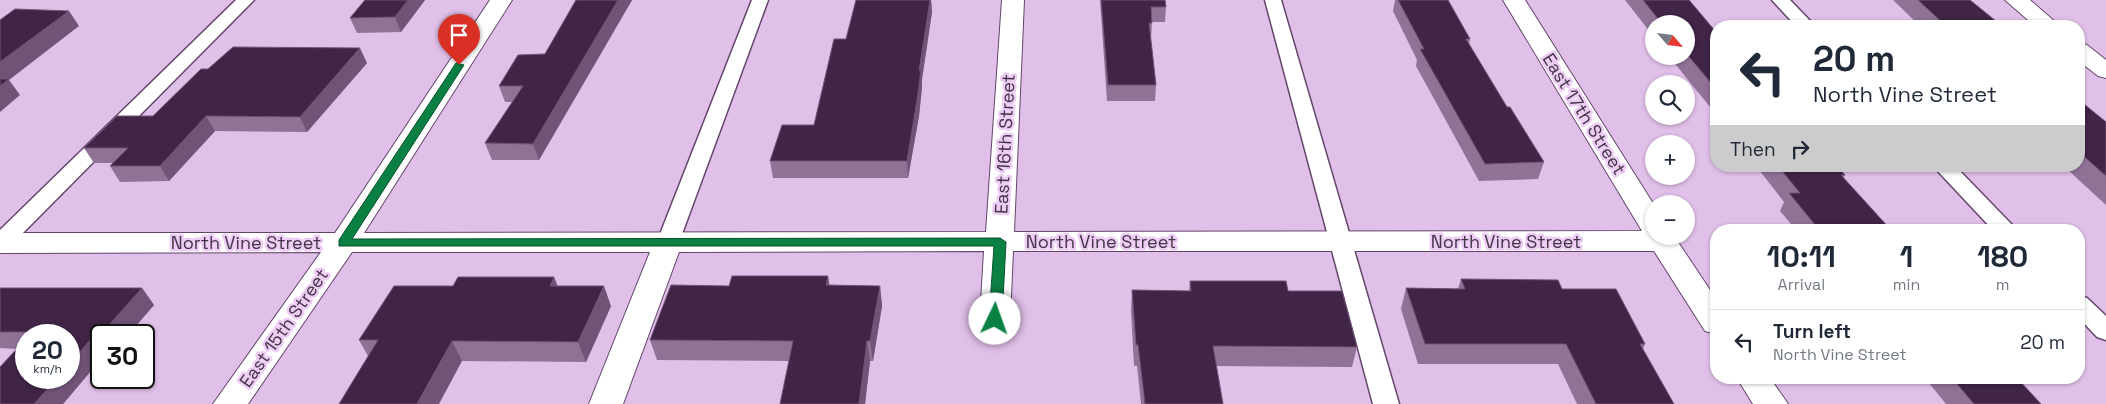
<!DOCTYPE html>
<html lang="en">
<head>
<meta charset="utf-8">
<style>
  :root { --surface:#fff; --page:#f2f2f3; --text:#1f2937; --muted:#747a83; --line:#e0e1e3 }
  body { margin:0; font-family:"Space Grotesk",sans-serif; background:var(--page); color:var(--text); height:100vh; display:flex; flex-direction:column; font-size:19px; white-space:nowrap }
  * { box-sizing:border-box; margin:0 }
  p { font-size:16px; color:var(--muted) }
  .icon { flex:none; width:28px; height:28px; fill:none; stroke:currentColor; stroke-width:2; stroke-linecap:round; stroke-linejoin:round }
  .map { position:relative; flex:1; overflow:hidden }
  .drawer { position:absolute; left:1710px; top:224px; width:375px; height:160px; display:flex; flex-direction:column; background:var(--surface); border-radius:20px; box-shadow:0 1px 4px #0004 }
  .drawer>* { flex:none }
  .banner { position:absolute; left:1710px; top:20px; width:375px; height:152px; border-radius:20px; box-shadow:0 1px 4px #0004; background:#fff; color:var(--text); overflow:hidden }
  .needle { width:32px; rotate:118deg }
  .controls { position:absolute; left:1645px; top:15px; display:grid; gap:10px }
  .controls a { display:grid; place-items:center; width:50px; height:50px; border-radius:50%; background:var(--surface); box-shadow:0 1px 4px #0004; font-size:25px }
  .speed { position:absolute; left:15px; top:324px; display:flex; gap:10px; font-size:25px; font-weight:700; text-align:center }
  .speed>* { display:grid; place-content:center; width:65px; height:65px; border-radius:50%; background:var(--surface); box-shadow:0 1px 4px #0004; line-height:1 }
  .speed small { font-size:12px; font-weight:400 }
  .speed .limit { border:2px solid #111; border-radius:8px; background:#fff; color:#111 }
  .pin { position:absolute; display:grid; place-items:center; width:42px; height:42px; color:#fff; margin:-51px -21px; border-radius:50% 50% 50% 0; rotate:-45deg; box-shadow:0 0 5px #0007 }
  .pin .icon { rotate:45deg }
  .me { position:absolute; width:55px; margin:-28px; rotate:3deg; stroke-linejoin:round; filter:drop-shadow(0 0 4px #0008) }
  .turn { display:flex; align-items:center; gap:18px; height:105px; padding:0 20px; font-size:22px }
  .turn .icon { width:65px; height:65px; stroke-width:2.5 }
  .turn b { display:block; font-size:35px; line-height:42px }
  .then { display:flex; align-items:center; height:48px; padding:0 20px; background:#0003; gap:10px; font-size:19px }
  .eta { display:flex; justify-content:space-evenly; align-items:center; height:85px; text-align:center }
  .eta b { font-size:30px; font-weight:600; line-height:35px }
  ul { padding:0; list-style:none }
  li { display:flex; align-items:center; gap:15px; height:65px; padding:0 20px; border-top:1px solid var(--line) }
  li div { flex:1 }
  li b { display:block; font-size:19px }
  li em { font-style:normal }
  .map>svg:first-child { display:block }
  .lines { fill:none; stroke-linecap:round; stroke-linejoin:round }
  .service-casing { stroke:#63466a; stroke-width:3 }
  .minor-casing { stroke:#63466a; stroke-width:2 }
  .service { fill:#fff; fill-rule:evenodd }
  .minor { fill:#fff; fill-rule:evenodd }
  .wall { fill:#907297; fill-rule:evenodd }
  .shaded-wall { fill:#705377 }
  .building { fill:#402546; stroke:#705377 }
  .route { fill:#0b8043; stroke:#07532c }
  .labels { text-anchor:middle; stroke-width:5; stroke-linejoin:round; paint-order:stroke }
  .street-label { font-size:18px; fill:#423545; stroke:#edccf5 }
</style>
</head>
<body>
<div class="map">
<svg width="2106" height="404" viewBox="0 0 2106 404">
  <rect width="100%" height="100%" fill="#e0bfe8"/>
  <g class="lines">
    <defs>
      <g id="service">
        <path d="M236,0h18l-246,248 -8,2v-20z"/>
        <path d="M752,0h16l-89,242 -3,5 -8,2 -8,-2 -3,-5z"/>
        <path d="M1265,0h16l118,404h-26z"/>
        <path d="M1772,0h18l25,26h-19z"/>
        <path d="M1933,166h22l62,64h-24z"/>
        <path d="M2079,296l8,2 19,18v24l-9,-3 -18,-19z"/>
      </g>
      <g id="minor">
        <path d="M490,0h22l-148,233 622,-1 16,-232h22l-10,232 628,-1 -139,-231h22l129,205v31h20l42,63v35l-11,-3 -51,-80h-641l-3,68 -4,8 -11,3 -11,-3 -4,-8 4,-68 -305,1 -56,152h-34l61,-152h-298l-104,152h-35l108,-152 -321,1v-20h335z"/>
        <path d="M2005,0h25l30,26h-25z"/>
        <path d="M2079,43l8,2 19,15v18l-8,-2 -19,-15z"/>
        <path d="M1737,378h33l18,26h-35z"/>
      </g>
    </defs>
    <use href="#service" class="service-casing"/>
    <use href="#minor" class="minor-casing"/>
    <use href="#service" class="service"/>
    <use href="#minor" class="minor"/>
  </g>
  <g class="wall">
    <path d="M365,0h60l-24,32 -44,1 -7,-15z"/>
    <path d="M576,0h56l-93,160h-47l-7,-17 27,-41h-7l-6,-16 46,-32z"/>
    <path d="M856,0h75l1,12 -10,67v8l-3,29 -11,62h-135l-3,-17 44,-36 32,-86z"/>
    <path d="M1100,0h65l1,7 -1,15h-13l-1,17 5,46 -1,16h-48z"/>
    <path d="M1395,0h53l22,39 -1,5 38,63 37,55 -6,17 -59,2 -63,-115 1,-6 -24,-49z"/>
    <path d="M1625,0h64l27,32v82l-24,-29 -23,-29h17v-32h-32v13z"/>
    <path d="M1893,0h77l32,26h-82z"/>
    <path d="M367,63l-60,69 -92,-1 -46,50 -49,1 -10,-16 3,-3h-19l-10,-15 69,-32z"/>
    <path d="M2079,100l27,22v83l-38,-35 -11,1 -5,-5h27z"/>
    <path d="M1756,166h81l8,9 -2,3 48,52h-95l-16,-19 4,-9z"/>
    <path d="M828,276l1,9 51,1 2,20 -9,55h-3l-5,43h-85l9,-43 -132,-1 -7,-20 79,-54z"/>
    <path d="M554,277l3,9 54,20 -25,56 -124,-1 -94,-5 -9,-16 94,-54z"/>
    <path d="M1461,279l101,10 83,55 -2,5 31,55h-97l-19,-40h-140l-17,-55 5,-21 52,1z"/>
    <path d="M1190,281l98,10 69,56 -5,20 -136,-1 7,38h-82l-4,-38h-3l-3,-55 1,-21 57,1z"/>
    <path d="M0,288h142l12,17 -26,30h-27v24l-38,45h-63v-37l17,-18 -17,-1zM26,335h43v43h-43z"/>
    <path d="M1925,378h92l24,26h-95z"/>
  </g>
  <g class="shaded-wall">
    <path d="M408,0h17l-24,32 -6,-15z"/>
    <path d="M618,0h14l-93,160 -6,-16z"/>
    <path d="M930,0h1l1,12 -10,67v8l-3,29 -11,62 -1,-17 12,-90z"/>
    <path d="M69,11l10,15 -70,54 11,15 -20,17v-50z"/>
    <path d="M360,48l7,15 -60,69 -7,-15z"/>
    <path d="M206,116l9,15 -46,50 -9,-15z"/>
    <path d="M828,276l3,20 -5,-11z"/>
    <path d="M554,277l8,20 -12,-11z"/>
    <path d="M604,286l7,20 -25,56 -8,-20z"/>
    <path d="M880,286l2,20 -9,55 -3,-20z"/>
    <path d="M142,288l12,17 -26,30h-25l-1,-2z"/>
    <path d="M96,333l5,7v19l-38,45h-29l23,-26h12v-13z"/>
    <path d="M452,341l10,20 -23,43h-22z"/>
    <path d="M867,341l3,20 -5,43h-6z"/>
  </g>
  <g class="building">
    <path d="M365,0h43l-13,17 -45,1z"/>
    <path d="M576,0h42l-85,144 -48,-1 38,-57h-24l19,-31 27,-1z"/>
    <path d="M856,0h74l-11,71 2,-1 -4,30 -10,61h-137l12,-36h32l20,-86h12z"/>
    <path d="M1101,0h64l1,7h-15l1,16h-3l7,62h-48z"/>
    <path d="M1398,0h50l22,39h-4l41,68h3l34,55 -59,2 -65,-115h4z"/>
    <path d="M1643,0h46l27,32v57l-30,-36v-29h-24z"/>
    <path d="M1918,0h52l32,26h-56z"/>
    <path d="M15,9l54,2 -69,51v-42z"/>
    <path d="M233,47l127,1 -60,69 -94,-1 -46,50h-50l18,-18h-44l33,-32h36l48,-47h7z"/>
    <path d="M0,79h9l-9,7z"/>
    <path d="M2079,100l27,22v54l-26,-23 -1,1z"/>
    <path d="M1778,166h59l8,9h-4l50,55h-66l-4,-4h-5l-27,-33h11z"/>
    <path d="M732,276h96l-2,9 54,1 -10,55h-3l-8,63h-79l13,-63 -143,-1 21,-55 58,1z"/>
    <path d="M458,277h96l-4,9h54l-26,56 -126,-1 -35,63h-78l39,-64h-19l35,-54h59z"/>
    <path d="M1461,279l97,1 4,9h54l29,55h-5l34,60h-78l-30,-60h-141l-19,-56 59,1z"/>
    <path d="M1190,281h96l2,10h54l15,56 -144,-1 10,58h-78l-7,-59h-2l-4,-55 59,1z"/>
    <path d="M0,288h142l-40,45h-6l-27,32v-30h-39l2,-3h-32z"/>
    <path d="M26,339v39h31l-23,26h-34v-37z"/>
    <path d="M1952,378h65l24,26h-67z"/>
  </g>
  <path class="route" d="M456,63l8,2 -112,174 648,-1 6,4 -4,77 -7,4 -6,-4 5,-73h-655v-6z"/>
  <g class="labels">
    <g class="street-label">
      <text transform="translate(1584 114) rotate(58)" y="6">East 17th Street</text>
      <text transform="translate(1005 144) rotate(-87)" y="6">East 16th Street</text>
      <text x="1101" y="248">North Vine Street</text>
      <text x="1506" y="248">North Vine Street</text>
      <text x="246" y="249">North Vine Street</text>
      <text transform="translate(284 328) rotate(-55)" y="6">East 15th Street</text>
    </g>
  </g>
</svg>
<div class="controls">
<a><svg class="needle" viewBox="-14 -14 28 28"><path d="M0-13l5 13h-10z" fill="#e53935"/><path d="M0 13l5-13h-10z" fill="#747a83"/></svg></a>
<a><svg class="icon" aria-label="search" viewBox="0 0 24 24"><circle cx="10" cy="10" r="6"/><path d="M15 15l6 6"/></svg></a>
<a>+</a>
<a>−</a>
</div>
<div class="speed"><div>20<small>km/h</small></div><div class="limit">30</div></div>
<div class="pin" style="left:459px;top:65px;background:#d93025"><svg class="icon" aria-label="arrive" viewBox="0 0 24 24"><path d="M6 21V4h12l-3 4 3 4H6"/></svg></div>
<svg class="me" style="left:995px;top:319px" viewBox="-20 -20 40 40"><circle r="19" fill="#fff"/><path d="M0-13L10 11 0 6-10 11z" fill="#0b8043"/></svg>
<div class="banner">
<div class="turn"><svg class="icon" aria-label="left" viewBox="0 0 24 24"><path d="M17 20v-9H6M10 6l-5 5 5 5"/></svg><div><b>20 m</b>North Vine Street</div></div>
<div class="then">Then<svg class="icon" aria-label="right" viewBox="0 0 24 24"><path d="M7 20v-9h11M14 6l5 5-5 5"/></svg></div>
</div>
<section class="drawer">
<div class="eta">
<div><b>10:11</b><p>Arrival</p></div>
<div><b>1</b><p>min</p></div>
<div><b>180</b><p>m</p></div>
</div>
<ul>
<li><svg class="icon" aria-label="left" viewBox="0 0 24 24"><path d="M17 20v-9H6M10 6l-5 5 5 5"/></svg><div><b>Turn left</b><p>North Vine Street</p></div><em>20 m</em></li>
</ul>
</section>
</div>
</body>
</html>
